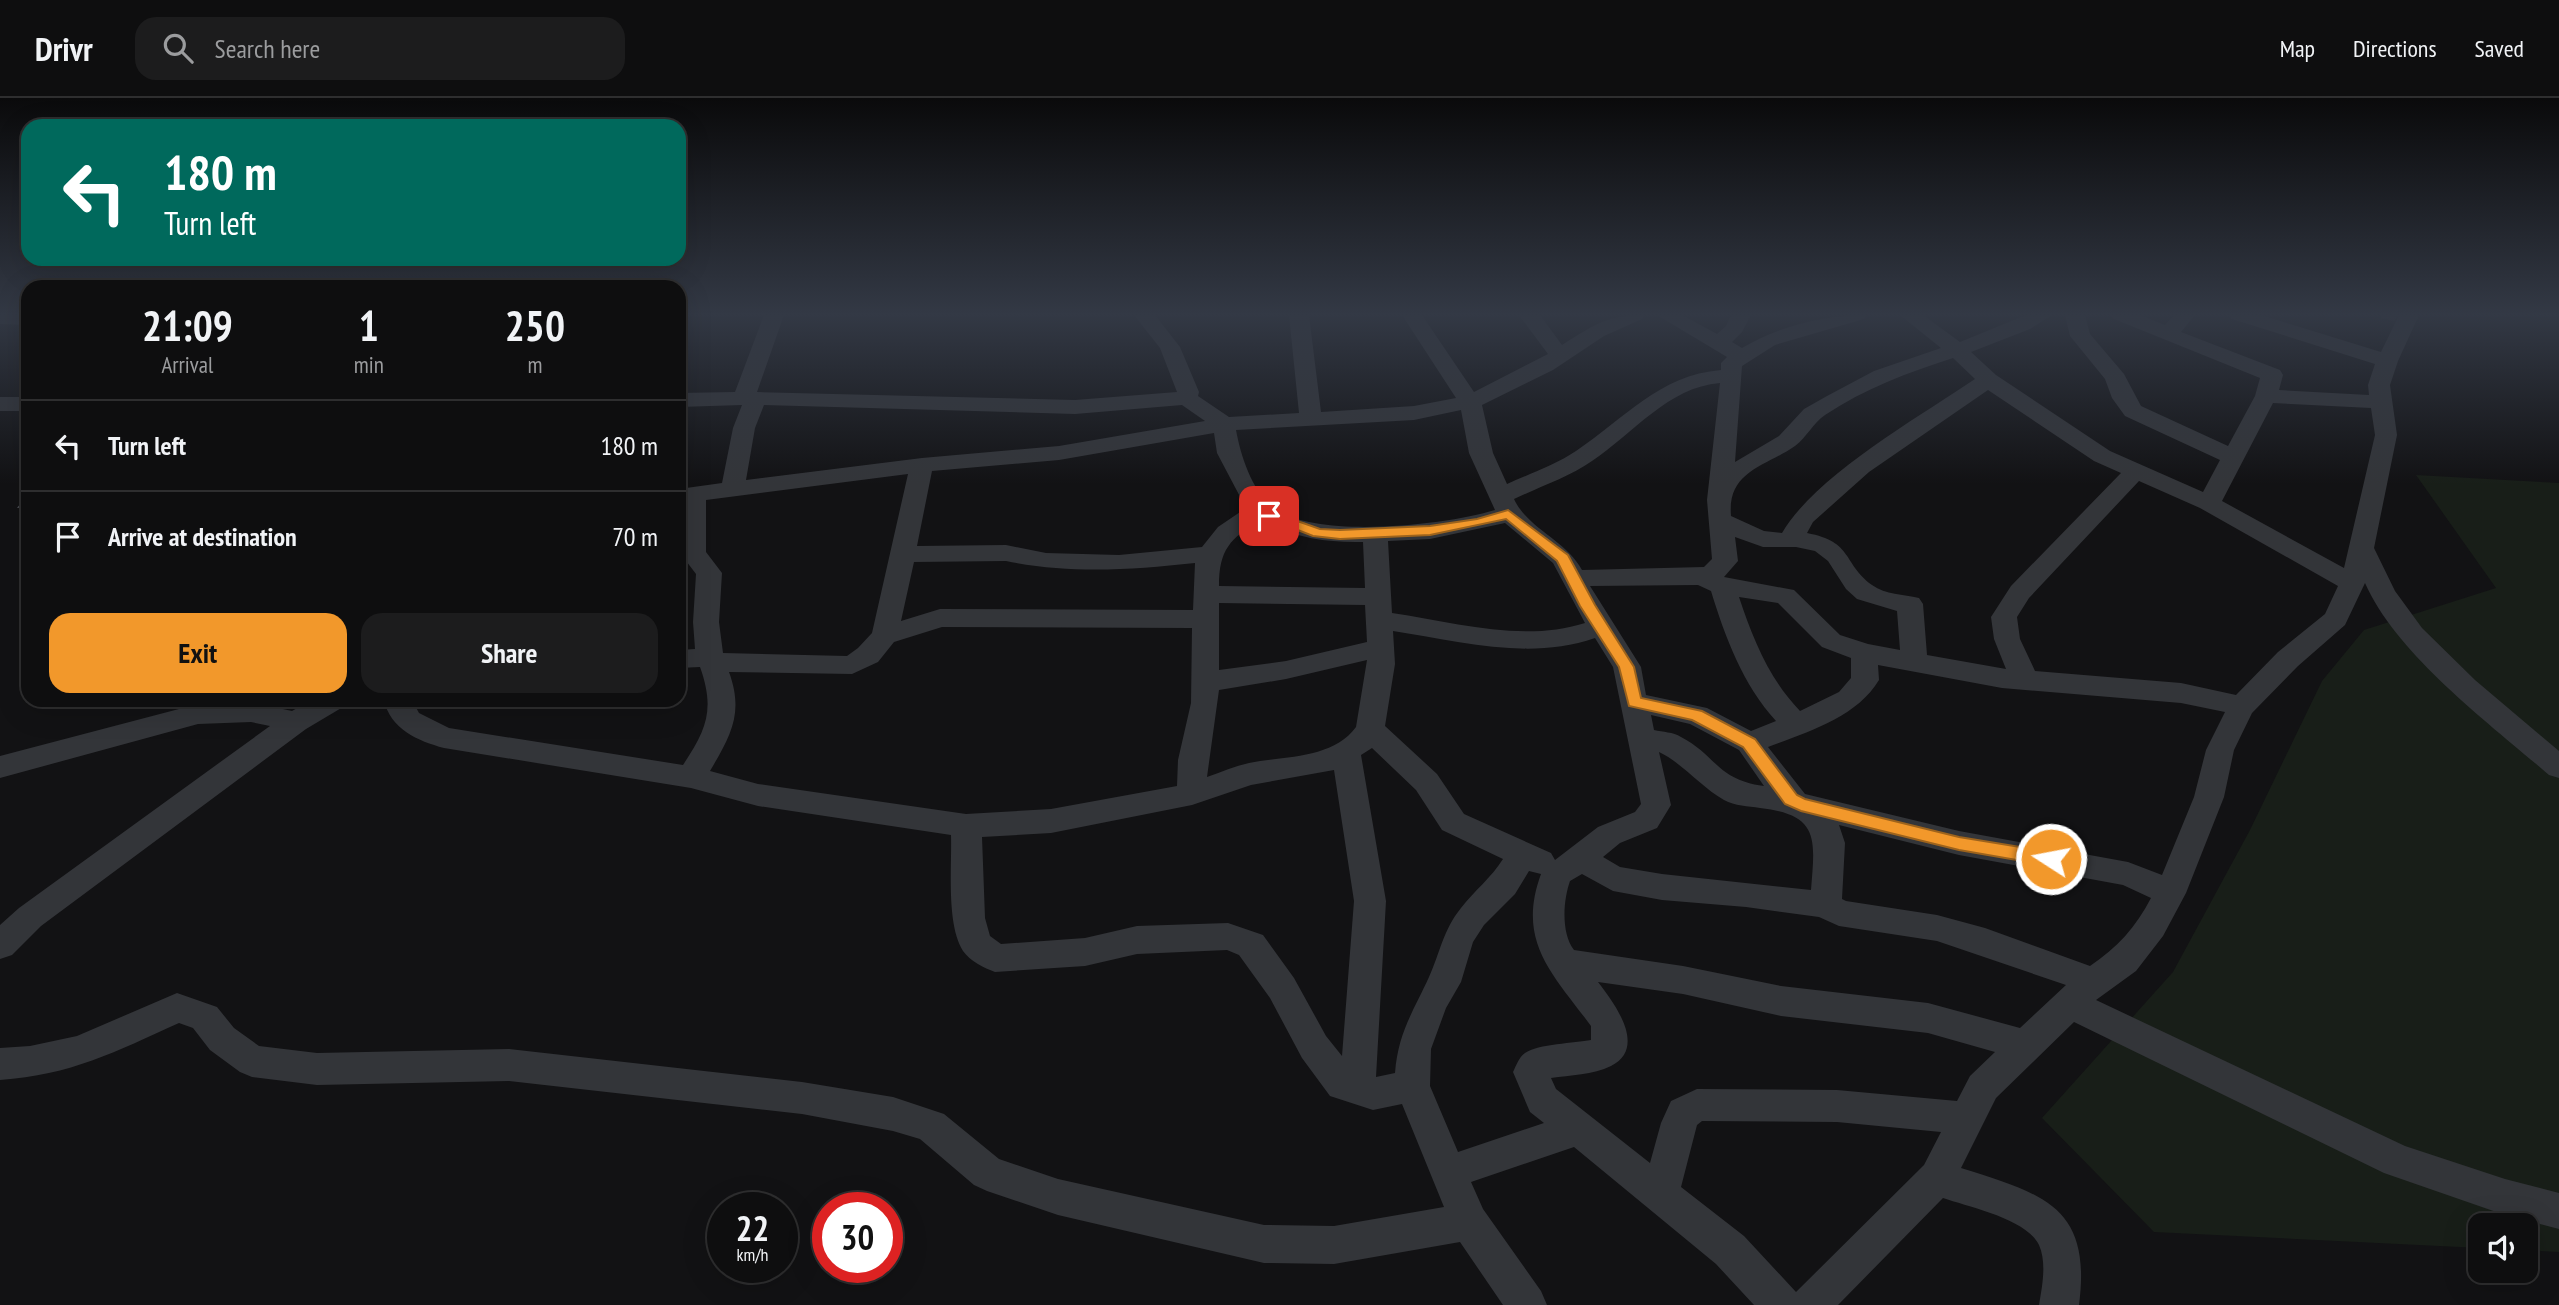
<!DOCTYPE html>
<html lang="en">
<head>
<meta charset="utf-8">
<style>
  :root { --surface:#0e0e0f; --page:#1c1c1d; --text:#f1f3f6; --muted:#9b9c9e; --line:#2e2e2f; --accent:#f2982b }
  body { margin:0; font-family:"PT Sans Narrow",sans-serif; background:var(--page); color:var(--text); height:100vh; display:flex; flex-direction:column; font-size:26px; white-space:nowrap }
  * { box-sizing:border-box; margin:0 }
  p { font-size:23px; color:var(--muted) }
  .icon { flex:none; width:38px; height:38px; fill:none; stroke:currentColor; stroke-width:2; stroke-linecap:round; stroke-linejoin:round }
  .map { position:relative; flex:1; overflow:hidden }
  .details { position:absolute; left:21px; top:182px; width:665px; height:427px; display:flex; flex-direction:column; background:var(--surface); border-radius:21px; box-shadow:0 7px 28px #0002,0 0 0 2px var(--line) }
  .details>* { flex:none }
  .hud { position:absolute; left:21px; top:21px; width:665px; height:147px; border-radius:21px; box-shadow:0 7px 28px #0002,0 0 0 2px var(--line); background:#00695c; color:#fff; overflow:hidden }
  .fabs { position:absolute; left:2468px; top:1115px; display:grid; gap:14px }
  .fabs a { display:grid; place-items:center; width:70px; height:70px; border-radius:14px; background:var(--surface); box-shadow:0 7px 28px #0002,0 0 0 2px var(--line); font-size:35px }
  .speed { position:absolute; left:707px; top:1094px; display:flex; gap:14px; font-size:35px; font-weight:700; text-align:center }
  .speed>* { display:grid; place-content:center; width:91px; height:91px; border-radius:50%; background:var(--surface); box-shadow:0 7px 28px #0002,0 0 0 2px var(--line); line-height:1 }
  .speed small { font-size:18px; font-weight:400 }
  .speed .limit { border:10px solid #d22; background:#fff; color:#111 }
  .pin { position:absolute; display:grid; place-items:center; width:60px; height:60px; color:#fff; margin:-30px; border-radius:14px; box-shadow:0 4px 10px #0006 }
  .me { position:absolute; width:77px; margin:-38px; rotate:281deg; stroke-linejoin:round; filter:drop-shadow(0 0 5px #0008) }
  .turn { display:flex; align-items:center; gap:24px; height:147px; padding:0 28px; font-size:32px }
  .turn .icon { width:91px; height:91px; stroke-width:2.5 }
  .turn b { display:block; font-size:49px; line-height:60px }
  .eta { display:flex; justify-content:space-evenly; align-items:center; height:119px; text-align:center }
  .eta b { font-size:42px; font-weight:800; line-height:49px }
  .cta { display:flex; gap:14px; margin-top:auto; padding:14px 28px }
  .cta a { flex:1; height:80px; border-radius:21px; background:var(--accent); color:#111; font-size:28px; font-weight:800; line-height:80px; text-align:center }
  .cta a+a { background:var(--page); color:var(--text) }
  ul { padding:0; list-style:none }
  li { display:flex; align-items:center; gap:21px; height:91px; padding:0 28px; border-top:2px solid var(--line) }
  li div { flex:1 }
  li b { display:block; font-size:26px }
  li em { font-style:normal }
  header { display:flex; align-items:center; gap:42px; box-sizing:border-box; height:98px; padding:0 35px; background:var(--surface); border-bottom:2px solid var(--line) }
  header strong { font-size:33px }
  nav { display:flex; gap:38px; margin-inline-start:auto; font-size:24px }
  .search { width:490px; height:63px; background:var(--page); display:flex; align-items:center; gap:18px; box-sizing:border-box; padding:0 24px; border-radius:21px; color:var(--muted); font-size:26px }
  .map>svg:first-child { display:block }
  .green { fill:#181e18 }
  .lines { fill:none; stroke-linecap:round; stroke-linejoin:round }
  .minor { fill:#333539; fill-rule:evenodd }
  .wall { fill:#2e2e32 }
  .shaded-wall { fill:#1d1d20 }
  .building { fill:#3a3c40; stroke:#4b4d52; stroke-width:2 }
  .route { fill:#f2982b; stroke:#9d631c; stroke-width:2 }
</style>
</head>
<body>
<header>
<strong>Drivr</strong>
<div class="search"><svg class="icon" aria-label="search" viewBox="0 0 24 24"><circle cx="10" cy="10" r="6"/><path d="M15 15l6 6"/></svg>Search here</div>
<nav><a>Map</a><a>Directions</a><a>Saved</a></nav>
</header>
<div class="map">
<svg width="2559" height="1207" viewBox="0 0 2559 1207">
  <rect width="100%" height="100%" fill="#121214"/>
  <path class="green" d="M2416,377l143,8v769l-34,-2v-25h-45v23l-326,-16 -112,-114 131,-146 77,-142 72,-149 42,-51 132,-42z"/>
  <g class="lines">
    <g class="minor">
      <path d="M0,217h28v10l-28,-1z"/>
      <path d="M764,217h20l-27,77 318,8 102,-8 -17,-44 -26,-33h21l25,32 19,45 -1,4 31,21 70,-4 -10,-98h20l12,97 93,-6 42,-8 -54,-83h20l52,77 74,-38 -29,-39h21l22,30c32,-20 44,-30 83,-30l-3,4 -38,17 -51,34 -71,35 11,48 14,31c22,-10 48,-19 69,-33 48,-32 83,-76 145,-81v-7l6,-6 -70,-42h25l35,19 9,-8 5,-11h20l-9,17 -10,10 10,6c37,-22 82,-33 125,-33l-3,4 -89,26 -33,21 -7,96 44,-26 25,-27 23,-13 47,-25 67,-23 -41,-33h23l37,27 66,-27h26l-22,14 -59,23 25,23 114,76 93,41 17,-32 -95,-44 -13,-18 -7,-19 -35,-43 -5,-21h20l5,19 34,40 17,32 87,40 27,-50 5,-18 -146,-59 -3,-4h29l25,10 9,-10h21l-14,17 99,38 3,5 -4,15 90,5 -1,-10 7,-21 -143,-45 -3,-4h32l120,37 18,-37h20l-21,46 -8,24 7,50 -23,113 21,43 27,37 53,52 84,71v27l-10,-3c-60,-52 -152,-120 -184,-192l-20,42 -47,41 -46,47 -18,37 -10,47 -38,96 -23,43 -27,35 -40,29 309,146 100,33 54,14v36l-54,-14 -121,-42 -310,-151 -78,76 -35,70c82,26 131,38 118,137h-40c3,-18 8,-42 0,-60 -12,-26 -70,-38 -96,-47l-105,107h-84l-38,-41 -142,-117 -103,35 12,27 58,82 6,14h-44l-43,-63 -126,22 -70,-1 -206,-48 -71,-24 -13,-6 -54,-46 -27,-8 -91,-17 -293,-33 -192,4 -65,-8 -12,-5 -30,-22 -17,-22 -14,-5c-64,29 -108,52 -179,57v-32l30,-2 47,-10 100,-43 40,14 17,21 25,18 58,7 192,-4 293,33 91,15 51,17 55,45 59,20 206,46 70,1 110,-19 -42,-103 -29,6 -43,-14 -28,-38 -32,-60 -31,-43 -12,-5 -90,4 -52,12 -90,6c-11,-4 -25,-11 -32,-21 -17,-27 -11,-84 -12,-116l-193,-29 -67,-18 -247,-40c-26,-7 -54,-19 -60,-48h28l7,13 30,15 234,37c24,-36 32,-56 17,-98l-21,1v-18l16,-1 -2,-27 3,-48 -16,-21 2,-50h-3v-14l43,-6 11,-55 9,-23 -63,2v-14l56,-1zM1953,260l22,21c-56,38 -160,97 -193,154l-18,-2 -33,-15c-4,-45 34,-49 64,-70 12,-9 18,-23 30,-31 39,-26 84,-43 128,-57zM1720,285l-13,117 5,59 -8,8 -122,3c-16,-30 -54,-41 -68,-71 25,-12 55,-22 78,-38 41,-27 76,-74 128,-78zM1988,292l106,71 27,12 -110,113 -20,31 3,22 12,30 -79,-14 -4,-51 -4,-6c-16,-4 -33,-3 -47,-13 -30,-22 -18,-43 -65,-52l6,-11 56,-50zM2273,305l98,5 4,27 -31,133 -122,-67zM764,307l311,9 107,-9 23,16 -146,25 -137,12 -176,22 9,-52zM1461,312l8,43 26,57c-49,15 -174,29 -218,0 -24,-15 -36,-53 -41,-80l178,-10zM1214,335l3,20 29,55 -28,19 -16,20 -83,8 -73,-2 -40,-8 -89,1 15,-75 127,-11zM908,376l-36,159 -14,15 -11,8 -124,-3 -4,-31 3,-49 -16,-21v-52zM2139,383l61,27 138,78 -13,28 -47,38 -42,43 -55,-12 -146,-12 -15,-32 -3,-22 12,-19zM1260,423c33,16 66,22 103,21l2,46 -146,-2c0,-36 11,-48 41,-65zM1505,425l48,40 32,60c-62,20 -131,-1 -193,-10l-4,-72 42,-2zM1735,439l28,10h33l19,4 13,10 18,28 11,10 40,12 3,39 -32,-6 -28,-9 -46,-45 -70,-13 14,-16zM1006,463c64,13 124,9 189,2l-2,47 -253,-1 -39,12 13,-59zM1698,487l13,6c14,46 32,94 65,130l-25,10 -44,-23 -61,-13 -5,-28 -51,-81zM1739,499l39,6 44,44 29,11v20l-12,14 -39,19c-31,-32 -47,-72 -61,-114zM1219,505l146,2 2,37 -81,19 -67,9zM942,529l250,1 -1,75 -13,57 -1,26 -126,23 -85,5 -208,-30 -48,-13c21,-36 34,-58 19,-99l123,2 26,-12 16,-20zM1393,533c67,10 136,30 202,7l18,29 28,137 -6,8 -37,15 -43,33 -4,-7 -87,-39 -27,-40 -52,-48 10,-62zM1367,562l-11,67c-23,32 -72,29 -107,36 -14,3 -28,9 -42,14l12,-87 67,-11zM1878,567l124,23 179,15 44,9 -19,38 -12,47 -32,78 -34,-13 -169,-31 -154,-37 -37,-47c39,-15 88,-29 111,-67zM1651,617l39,9 49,26 25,36c-47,-6 -48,-31 -83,-49 -8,-5 -18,-5 -27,-7zM1372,650l44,42 26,40 61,29c-12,19 -28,31 -42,49 -18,22 -21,45 -32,69 -16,35 -31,56 -34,96l-19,4 10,-176 -25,-146zM1659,654c22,10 42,35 65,48 11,6 24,6 36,8 60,7 55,31 51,82l-149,-16 -42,-7 -17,-10 17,-14 37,-15 14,-23zM1334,672l20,131 -12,155 -16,-20 -32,-58 -31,-43 -35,-12 -91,3 -52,12 -84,6 -11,-8 -5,-18 -3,-81 69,-4 141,-28 59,-20zM1839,727l120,30 164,30 28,13c-15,29 -34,50 -61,68l-105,-38 -48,-13 -91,-14 -4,-2 3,-56zM1529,773l12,3c-25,68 12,100 50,152v14c-16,3 -53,4 -66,13 -6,4 -9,13 -12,19l17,40 14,11 -86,29 -28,-66 1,-37 15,-41 15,-26 12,-40 11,-17 31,-31zM1582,776l31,17 49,9 84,7 73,10 20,9 98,15 129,44 -46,43 -92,-25 -147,-17 -98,-20 -109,-16c-13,-17 -11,-49 -4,-69zM1598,884l85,12 98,22 147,17 67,19 -25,24 -13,25 -120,-11 -140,-1 -26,12 -10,22 -11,40 -94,-74 -5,-11c19,-3 42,-3 60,-12 37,-19 3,-63 -13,-84zM1702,1023l135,1 104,10 -17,33 -128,127 -52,-56 -63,-49 16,-62z"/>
      <rect x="0" y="299" width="28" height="14"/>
      <path d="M311,602h36l-4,7 -37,22 -265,197 -29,29 -12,4v-34l19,-17 251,-182 -19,-4 -53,2 -198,54v-22l198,-52 53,-2 41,9z"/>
    </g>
  </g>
  <g class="wall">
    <path d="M2381,217h17l-4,6 -13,-3z"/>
    <path d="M28,354v12l-6,-7z"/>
    <path d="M28,399v19h-2l-7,-9z"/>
  </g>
  <path class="shaded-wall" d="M22,389h6v8z"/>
  <g class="building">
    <path d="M28,381v8h-6z"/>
    <path d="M28,399v11l-9,-1z"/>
  </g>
  <linearGradient id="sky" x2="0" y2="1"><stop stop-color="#0a0a0b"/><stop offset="0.56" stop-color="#333945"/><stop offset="1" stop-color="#333945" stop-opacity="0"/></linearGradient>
  <rect width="2559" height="386" fill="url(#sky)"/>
  <path class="route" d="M1508,412l60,45 27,50 39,62 7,31 61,13 53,28 42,56 8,4 154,38 92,15 7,2 2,5 -2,5 -7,2 -92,-16 -158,-39 -16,-7 -42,-57 -51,-27 -63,-14 -10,-39 -39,-61 -23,-45 -51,-42 -76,16 -90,4 -27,-3 -51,-20 7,-5 51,18 20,1 90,-4 47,-7z"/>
</svg>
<div class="fabs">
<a><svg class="icon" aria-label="sound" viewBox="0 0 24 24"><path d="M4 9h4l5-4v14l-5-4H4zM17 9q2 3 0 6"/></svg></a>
</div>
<div class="speed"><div>22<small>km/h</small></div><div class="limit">30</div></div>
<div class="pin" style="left:1269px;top:418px;background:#d93025"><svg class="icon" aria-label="arrive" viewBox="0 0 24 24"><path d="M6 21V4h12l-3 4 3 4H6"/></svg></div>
<svg class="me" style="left:2051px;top:761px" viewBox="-20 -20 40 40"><circle r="17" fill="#f2982b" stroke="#fff" stroke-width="3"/><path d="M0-11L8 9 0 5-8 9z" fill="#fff"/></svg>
<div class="hud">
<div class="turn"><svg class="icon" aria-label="left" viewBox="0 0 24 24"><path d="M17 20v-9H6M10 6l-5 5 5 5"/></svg><div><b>180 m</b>Turn left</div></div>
</div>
<section class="details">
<div class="eta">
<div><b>21:09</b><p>Arrival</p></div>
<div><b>1</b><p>min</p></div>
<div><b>250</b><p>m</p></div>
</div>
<ul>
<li><svg class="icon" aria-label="left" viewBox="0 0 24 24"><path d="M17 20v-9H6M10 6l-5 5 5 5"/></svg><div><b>Turn left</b></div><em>180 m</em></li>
<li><svg class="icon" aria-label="arrive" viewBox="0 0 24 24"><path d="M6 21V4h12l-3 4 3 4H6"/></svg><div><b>Arrive at destination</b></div><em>70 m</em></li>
</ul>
<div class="cta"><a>Exit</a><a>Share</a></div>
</section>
</div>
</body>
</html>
